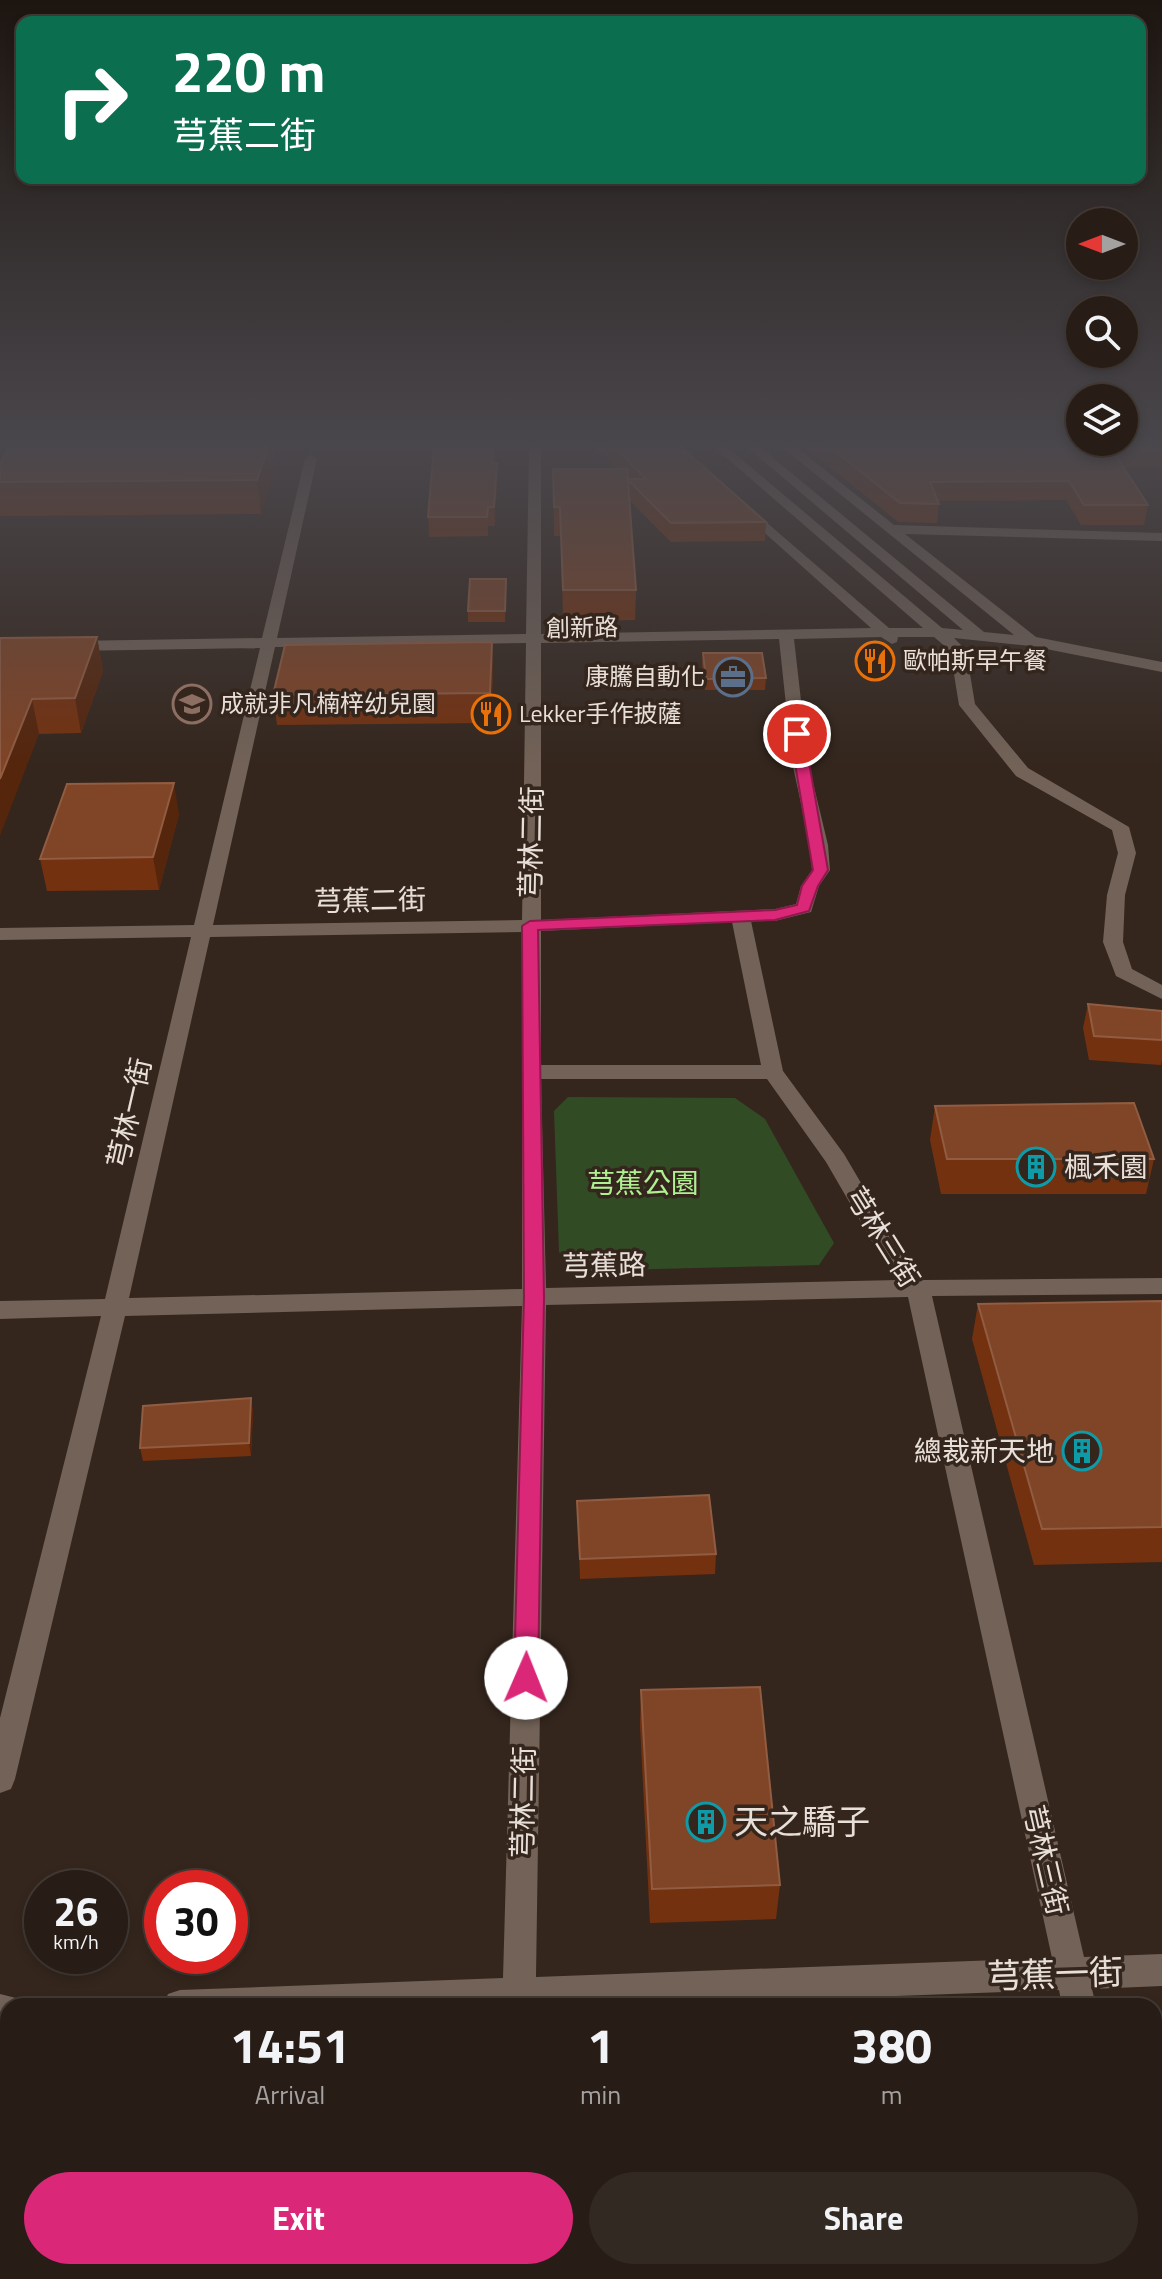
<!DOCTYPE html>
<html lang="en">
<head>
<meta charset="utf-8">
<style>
  :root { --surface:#271c16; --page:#332923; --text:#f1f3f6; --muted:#a4a1a1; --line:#433a35; --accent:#db2777 }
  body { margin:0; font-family:"Titillium Web","Noto Sans TC",sans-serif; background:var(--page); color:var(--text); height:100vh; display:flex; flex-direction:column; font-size:30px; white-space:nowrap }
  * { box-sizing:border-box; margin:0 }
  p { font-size:26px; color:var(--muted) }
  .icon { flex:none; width:44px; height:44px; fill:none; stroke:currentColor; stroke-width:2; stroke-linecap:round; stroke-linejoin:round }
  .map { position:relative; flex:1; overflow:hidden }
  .details { position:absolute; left:0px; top:1998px; width:1162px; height:282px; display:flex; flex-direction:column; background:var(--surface); border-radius:24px 24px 0 0; box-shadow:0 4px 12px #0003,0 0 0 2px var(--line) }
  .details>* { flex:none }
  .guide { position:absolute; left:16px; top:16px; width:1130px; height:168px; border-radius:16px; box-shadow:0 4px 12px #0003,0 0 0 2px var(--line); background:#0b6e4f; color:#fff; overflow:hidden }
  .needle { width:52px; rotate:270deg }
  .fabs { position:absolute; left:1066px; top:208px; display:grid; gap:16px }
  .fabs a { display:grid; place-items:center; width:72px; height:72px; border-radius:50%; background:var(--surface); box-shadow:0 4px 12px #0003,0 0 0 2px var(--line); font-size:40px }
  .speed { position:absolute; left:24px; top:1870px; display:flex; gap:16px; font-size:40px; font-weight:700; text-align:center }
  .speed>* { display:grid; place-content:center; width:104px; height:104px; border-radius:50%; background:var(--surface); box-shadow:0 4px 12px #0003,0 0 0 2px var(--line); line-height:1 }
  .speed small { font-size:20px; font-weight:400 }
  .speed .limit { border:12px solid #d22; background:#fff; color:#111 }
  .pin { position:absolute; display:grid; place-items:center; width:68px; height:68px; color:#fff; margin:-34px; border:4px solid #fff; border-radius:50%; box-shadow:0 2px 8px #0007 }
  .me { position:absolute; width:88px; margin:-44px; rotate:1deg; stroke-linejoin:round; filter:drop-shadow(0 0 6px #0008) }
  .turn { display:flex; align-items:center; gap:28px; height:168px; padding:0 24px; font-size:36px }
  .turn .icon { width:104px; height:104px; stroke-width:2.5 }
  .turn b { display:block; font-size:56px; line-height:68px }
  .eta { display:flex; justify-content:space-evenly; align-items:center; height:136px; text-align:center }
  .eta b { font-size:48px; font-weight:700; line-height:56px }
  .action { display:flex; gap:16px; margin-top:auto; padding:16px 24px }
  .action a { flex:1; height:92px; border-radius:48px; background:var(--accent); color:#fff; font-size:32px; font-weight:700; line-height:92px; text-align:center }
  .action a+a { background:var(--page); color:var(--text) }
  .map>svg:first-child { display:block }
  .green { fill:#314c25 }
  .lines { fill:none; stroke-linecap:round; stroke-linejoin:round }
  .minor { fill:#726257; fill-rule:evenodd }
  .wall { fill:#743110 }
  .shaded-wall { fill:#55250c }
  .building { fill:#804426; stroke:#905c42; stroke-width:2 }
  .route { fill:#db2777; stroke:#8e194d; stroke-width:2 }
  .labels { text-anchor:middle; stroke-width:7; stroke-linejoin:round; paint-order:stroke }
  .far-street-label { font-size:24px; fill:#e8dfd8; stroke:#34261d }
  .far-poi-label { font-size:24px; fill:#e8dfd8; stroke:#34261d; text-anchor:start }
  .street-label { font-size:28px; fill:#e8dfd8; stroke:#34261d }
  .poi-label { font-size:28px; fill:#e8dfd8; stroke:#34261d; text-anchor:start }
  .park-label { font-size:28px; fill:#aef092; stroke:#34261d }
  .near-poi-label { font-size:34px; fill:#e8dfd8; stroke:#34261d; text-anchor:start }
  .near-street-label { font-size:34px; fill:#e8dfd8; stroke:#34261d }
</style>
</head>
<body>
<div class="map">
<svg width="1162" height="2279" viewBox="0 0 1162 2279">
  <rect width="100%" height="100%" fill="#34261d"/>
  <path class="green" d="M568,1097l167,1 30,21 69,124 -15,22 -242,6 -18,-19 -5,-141z"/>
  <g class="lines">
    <g class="minor">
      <path d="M529,447h12v187l330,-6 -132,-118 -2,-3 7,-4 145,125h34l-209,-181h13l215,181 21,2 -216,-183h13l224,185 30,3 -232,-188h14l98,78 268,8v8l-257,-7 131,103 126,25v10l-131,-26 -77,-8 8,8 6,16 7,42 53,64 101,59 7,26 -11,42 -2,47 9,27 30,16v14l-46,-23 -13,-34 4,-47 11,-42 -6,-23 -96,-54 -57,-71 -7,-43 -5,-14 -13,-11h-36l-1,5 -5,2 -11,-7 -87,2 14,123 20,83 2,25 -11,16 -8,26 -36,9h-24l32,150 61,83 60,102 20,24 238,-2v16l-230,2 152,661 78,-3v32l-70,3 4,17h-34l-3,-16 -436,16h-460l5,-12 12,-4 323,-12 19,-672 -397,10 -110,463 -4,10 -11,4v-75l101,-402 -101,3v-18l105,-2 86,-362 -191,3v-12l194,-3 66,-277 -190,3 -8,-5 8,-5 192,-3 43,-179 6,-4 6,4 -40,179 249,-4zM779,639l13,123 18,83 2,25 -11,16 -5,18 -21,5 -234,11v-277zM526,643l-4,277 -309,5 62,-278zM732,922l29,143h-220v-134zM522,932v357l-393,9 81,-361zM541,1079h226l59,83 61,105 11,13 -352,8zM908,1297l144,661 -516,19 10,-672z"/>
      <path d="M0,1994l20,5 3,7h-15v22h-8z"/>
      <path d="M1154,2266l5,13h-38l-2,-7h35z"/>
      <path d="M496,2272h38l-1,7h-38z"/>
    </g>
  </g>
  <g class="wall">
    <path d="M557,447h124l85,75 -1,19 -94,1 -42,-42 7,90 -1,30 -72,1 -2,-85h-7l-1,-67h65l-22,-21z"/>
    <path d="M805,447h357v20h-39l25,38 -4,20h-63l-15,-25 -128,1 1,3 -2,19 -39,-1z"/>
    <path d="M494,463l3,18 -2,45h-7v10l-59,1 -1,-20z"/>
    <path d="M0,464l276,1 -15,49 -261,2z"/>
    <path d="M506,579l-1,43h-37v-11z"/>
    <path d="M97,637l6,34 -22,62 -42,1 -39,-96z"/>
    <path d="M492,642l1,29 -2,52 -214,2 -4,-30z"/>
    <path d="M703,653l63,25 -1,12h-60l-3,-26z"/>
    <path d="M179,814l-20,76 -112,1 -7,-32z"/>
    <path d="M1088,1004l74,7v49l-1,5 -72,-5 -6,-32z"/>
    <path d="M935,1106l219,53 -8,35h-205l-11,-54z"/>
    <path d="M1162,1301v261l-128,3 -62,-226 6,-35z"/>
    <path d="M251,1398l2,14 -2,44 -108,5 -3,-13z"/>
    <path d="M577,1501l139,53 -1,20 -135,5z"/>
    <path d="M641,1690l139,195 -4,34 -126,4 -10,-198z"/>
  </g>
  <g class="shaded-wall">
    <path d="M268,447h6l2,18 -15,49 -4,-34z"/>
    <path d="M497,463v18l-2,45 -1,-19z"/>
    <path d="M97,637l6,34 -22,62 -6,-35z"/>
    <path d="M492,642l1,29 -2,52 -1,-30z"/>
    <path d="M32,699l7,35 -39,102v-57z"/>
    <path d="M174,783l5,31 -20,76 -6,-33z"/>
    <path d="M251,1398l2,14 -2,44 -2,-13z"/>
  </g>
  <g class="building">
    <path d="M9,447h259l-11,33 -257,2v-18z"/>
    <path d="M434,447h59l-1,16h5l-3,44h-6l-1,10h-59z"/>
    <path d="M614,447h67l85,75 -95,1 -44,-44h19z"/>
    <path d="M830,447h332v1h-51l37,57h-64l-15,-24 -139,1 9,22 -39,-1z"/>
    <path d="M553,469h74l9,121h-73l-3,-83h-6z"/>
    <path d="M470,579h36l-1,32h-37z"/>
    <path d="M97,637l-22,61 -43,1 -32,80v-141z"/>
    <path d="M492,642l-2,51 -217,2 12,-50z"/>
    <path d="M703,653h59l4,25 -60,1z"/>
    <path d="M174,783l-21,74 -113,2 27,-75z"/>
    <path d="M1088,1004l74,7v29l-68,-4z"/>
    <path d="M1134,1103l20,56h-207l-12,-53z"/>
    <path d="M1162,1301v226l-120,2 -64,-225z"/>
    <path d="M251,1398l-2,45 -109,5 3,-42z"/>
    <path d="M709,1495l7,59 -136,5 -3,-58z"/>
    <path d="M760,1687l20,198 -128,4 -11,-199z"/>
  </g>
  <linearGradient id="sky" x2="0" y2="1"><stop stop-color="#1d1510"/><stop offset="0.58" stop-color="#4a474c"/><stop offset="1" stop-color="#4a474c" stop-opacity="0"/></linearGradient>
  <rect width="1162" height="766" fill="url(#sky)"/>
  <path class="route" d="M797,730l7,4 24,136 -10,16 -9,25 -34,9 -237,10 6,367 -6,381 -3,7 -9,3 -9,-3 -3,-7 10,-381 -2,-371 8,-5 245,-11 22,-5 5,-19 11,-16 -23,-136z"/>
  <defs>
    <symbol id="restaurant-ring" viewBox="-11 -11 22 22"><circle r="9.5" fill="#34261d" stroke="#e8710a" stroke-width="1.5"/><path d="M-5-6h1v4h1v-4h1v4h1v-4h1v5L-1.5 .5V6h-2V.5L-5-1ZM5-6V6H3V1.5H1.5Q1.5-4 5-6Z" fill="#e8710a"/></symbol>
    <symbol id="office-ring" viewBox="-11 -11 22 22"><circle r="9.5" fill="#34261d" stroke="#5c6f8a" stroke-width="1.5"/><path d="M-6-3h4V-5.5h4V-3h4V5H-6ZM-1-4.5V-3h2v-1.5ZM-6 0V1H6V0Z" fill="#5c6f8a"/></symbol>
    <symbol id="school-ring" viewBox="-11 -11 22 22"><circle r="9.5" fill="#34261d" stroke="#8d6e63" stroke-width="1.5"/><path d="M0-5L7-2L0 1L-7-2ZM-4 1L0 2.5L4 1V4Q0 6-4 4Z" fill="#8d6e63"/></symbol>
    <symbol id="building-ring" viewBox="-11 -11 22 22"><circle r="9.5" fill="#34261d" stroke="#0f9aa8" stroke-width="1.5"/><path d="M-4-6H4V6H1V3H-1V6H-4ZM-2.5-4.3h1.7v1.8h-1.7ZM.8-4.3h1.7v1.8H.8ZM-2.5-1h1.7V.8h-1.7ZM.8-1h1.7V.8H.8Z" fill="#0f9aa8"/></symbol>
  </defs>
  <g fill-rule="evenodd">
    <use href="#restaurant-ring" x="853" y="639" width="44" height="44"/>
    <use href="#office-ring" x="711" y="655" width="44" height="44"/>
    <use href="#school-ring" x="170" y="682" width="44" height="44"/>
    <use href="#restaurant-ring" x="469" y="692" width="44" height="44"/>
    <use href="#building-ring" x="1014" y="1145" width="44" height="44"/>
    <use href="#building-ring" x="1060" y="1429" width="44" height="44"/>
    <use href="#building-ring" x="684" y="1800" width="44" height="44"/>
  </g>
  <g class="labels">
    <g class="far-street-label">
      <text transform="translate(582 628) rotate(-1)" y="8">創新路</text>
    </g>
    <g class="far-poi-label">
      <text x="903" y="669">歐帕斯早午餐</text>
      <text x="705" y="685" text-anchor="end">康騰自動化</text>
      <text x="220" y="712">成就非凡楠梓幼兒園</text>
      <text x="519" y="722">Lekker手作披薩</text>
    </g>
    <g class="street-label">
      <text transform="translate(531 842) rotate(-89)" y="10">芎林二街</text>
      <text transform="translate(370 900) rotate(-1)" y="10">芎蕉二街</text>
      <text transform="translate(129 1113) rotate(-77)" y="10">芎林一街</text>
      <text transform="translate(883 1237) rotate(58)" y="10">芎林三街</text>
      <text transform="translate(604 1265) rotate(-1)" y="10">芎蕉路</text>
      <text transform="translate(523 1802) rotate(-89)" y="10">芎林二街</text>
      <text transform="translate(1046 1860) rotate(77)" y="10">芎林三街</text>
    </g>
    <g class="poi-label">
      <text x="1064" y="1177">楓禾園</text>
      <text x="1054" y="1461" text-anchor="end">總裁新天地</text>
    </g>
    <g class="park-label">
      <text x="643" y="1193">芎蕉公園</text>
    </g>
    <g class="near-poi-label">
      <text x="734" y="1834">天之驕子</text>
    </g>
    <g class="near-street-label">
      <text transform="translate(1055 1974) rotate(-2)" y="12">芎蕉一街</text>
    </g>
  </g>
</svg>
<div class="fabs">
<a><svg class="needle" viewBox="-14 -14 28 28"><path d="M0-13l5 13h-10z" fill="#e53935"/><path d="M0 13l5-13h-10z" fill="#a4a1a1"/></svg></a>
<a><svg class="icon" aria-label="search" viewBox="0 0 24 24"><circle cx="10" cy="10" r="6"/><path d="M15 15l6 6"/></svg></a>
<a><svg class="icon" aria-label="layers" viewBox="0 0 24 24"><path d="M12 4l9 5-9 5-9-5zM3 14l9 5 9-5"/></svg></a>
</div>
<div class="speed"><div>26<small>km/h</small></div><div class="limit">30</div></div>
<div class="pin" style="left:797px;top:734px;background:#d93025"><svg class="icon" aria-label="arrive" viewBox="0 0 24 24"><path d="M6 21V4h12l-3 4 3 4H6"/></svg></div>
<svg class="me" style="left:526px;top:1678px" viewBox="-20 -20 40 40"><circle r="19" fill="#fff"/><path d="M0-13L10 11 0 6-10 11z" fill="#db2777"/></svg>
<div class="guide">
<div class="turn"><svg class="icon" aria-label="right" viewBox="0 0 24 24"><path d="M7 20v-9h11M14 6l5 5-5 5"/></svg><div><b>220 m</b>芎蕉二街</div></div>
</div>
<section class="details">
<div class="eta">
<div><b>14:51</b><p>Arrival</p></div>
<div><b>1</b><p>min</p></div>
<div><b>380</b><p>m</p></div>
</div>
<div class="action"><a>Exit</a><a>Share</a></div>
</section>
</div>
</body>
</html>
